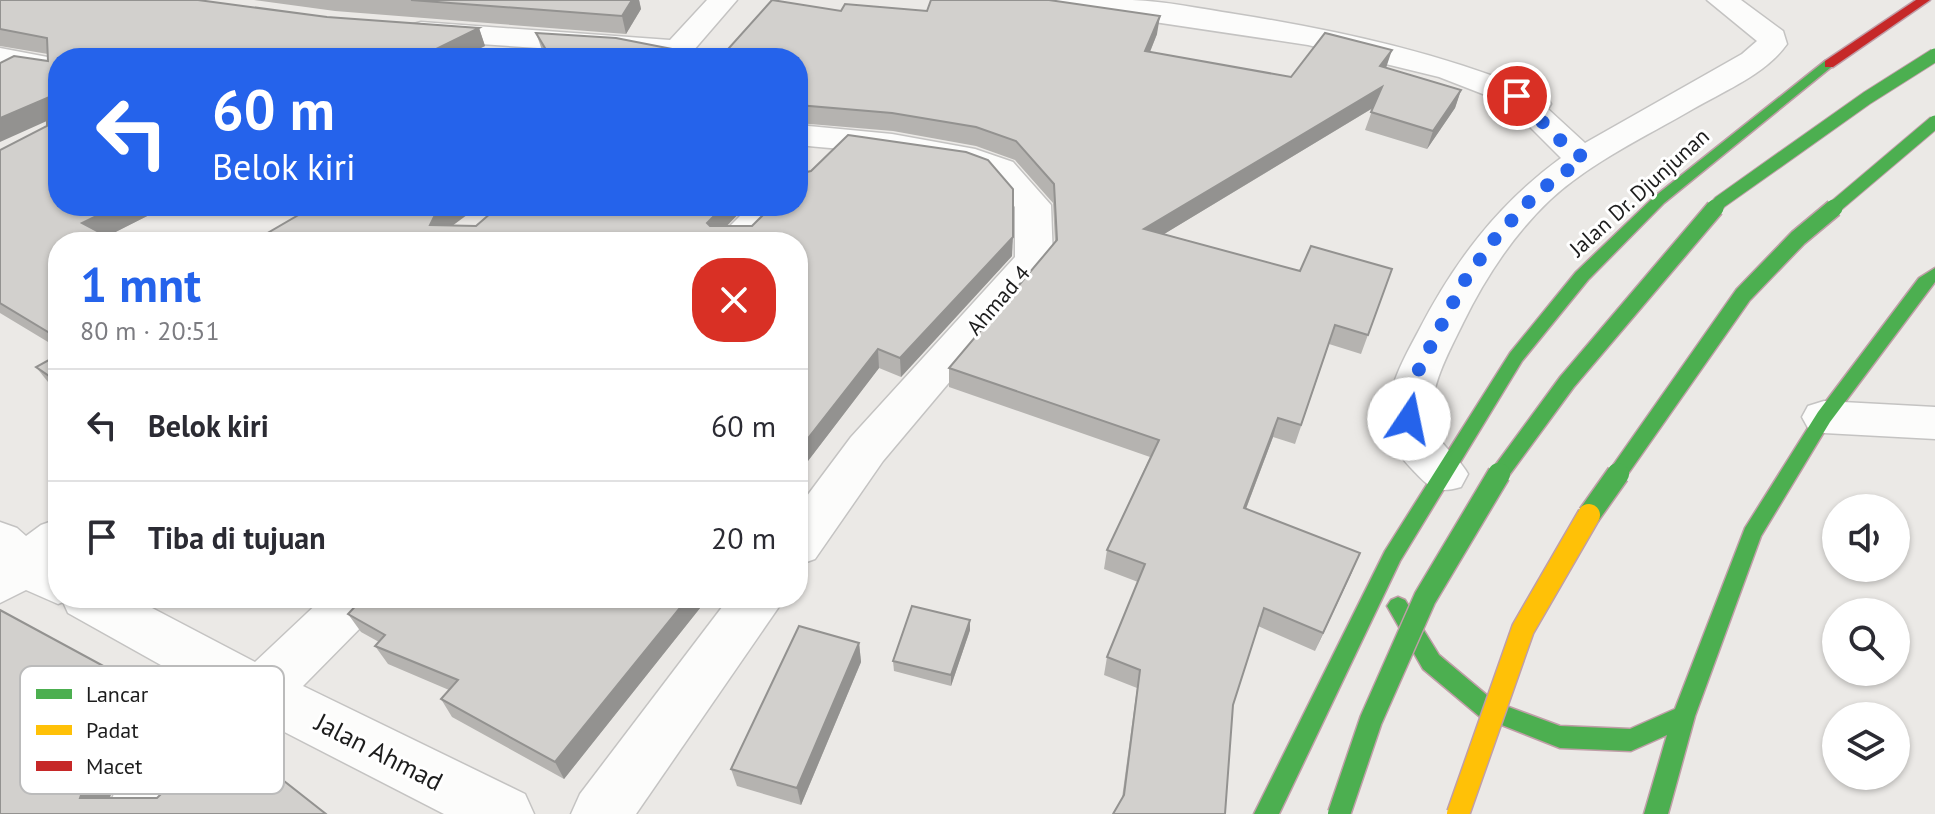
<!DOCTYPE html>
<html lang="id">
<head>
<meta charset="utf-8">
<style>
  :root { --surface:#fff; --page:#f7f7f7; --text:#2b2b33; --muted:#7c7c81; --line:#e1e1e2; --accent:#2563eb }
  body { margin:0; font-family:"PT Sans",sans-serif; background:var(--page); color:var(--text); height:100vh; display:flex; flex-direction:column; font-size:30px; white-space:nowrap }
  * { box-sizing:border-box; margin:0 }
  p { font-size:26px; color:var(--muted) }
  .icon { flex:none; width:44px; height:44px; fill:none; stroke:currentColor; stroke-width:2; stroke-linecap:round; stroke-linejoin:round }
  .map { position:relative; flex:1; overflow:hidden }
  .side { position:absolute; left:48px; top:232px; width:760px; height:376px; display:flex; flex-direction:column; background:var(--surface); border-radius:32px; box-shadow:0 2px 6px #0004 }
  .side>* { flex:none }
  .guide { position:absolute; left:48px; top:48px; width:760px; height:168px; border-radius:32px; box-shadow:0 2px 6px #0004; background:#2563eb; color:#fff; overflow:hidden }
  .tools { position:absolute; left:1822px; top:494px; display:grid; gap:16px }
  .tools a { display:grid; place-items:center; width:88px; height:88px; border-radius:50%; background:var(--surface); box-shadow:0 2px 6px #0004; font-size:40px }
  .pin { position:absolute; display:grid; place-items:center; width:68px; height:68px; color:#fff; margin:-34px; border:4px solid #fff; border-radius:50%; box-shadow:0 2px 8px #0007 }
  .me { position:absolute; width:88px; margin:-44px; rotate:11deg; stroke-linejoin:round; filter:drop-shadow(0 0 6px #0008) }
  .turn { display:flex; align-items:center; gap:28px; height:168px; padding:0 32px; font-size:36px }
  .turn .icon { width:104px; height:104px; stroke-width:2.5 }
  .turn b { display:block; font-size:56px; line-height:68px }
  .round { display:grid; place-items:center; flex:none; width:84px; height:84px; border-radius:32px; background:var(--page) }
  .summary { display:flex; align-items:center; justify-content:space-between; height:136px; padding:0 32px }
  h1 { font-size:48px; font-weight:700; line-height:60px; color:var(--accent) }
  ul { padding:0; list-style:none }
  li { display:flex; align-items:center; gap:24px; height:112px; padding:0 32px; border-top:2px solid var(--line) }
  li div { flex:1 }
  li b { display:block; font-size:30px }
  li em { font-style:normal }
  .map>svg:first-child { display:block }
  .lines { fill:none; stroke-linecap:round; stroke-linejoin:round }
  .street-casing { stroke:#c4c3c2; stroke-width:3 }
  .fast-casing { stroke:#c09ea8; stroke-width:3 }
  .jam-casing { stroke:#c09ea8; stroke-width:3 }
  .street { fill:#fcfcfb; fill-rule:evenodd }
  .fast { fill:#4caf50; fill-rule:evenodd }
  .jam { fill:#c62828; fill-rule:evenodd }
  .fast-bridge-far2-casing { stroke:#c09ea8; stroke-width:15; stroke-linecap:butt }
  .fast-bridge-far1-casing { stroke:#c09ea8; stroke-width:20; stroke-linecap:butt }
  .fast-bridge-casing { stroke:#c09ea8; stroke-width:25; stroke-linecap:butt }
  .slow-bridge-casing { stroke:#c09ea8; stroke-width:25; stroke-linecap:butt }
  .fast-bridge-far2 { stroke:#4caf50; stroke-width:13 }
  .fast-bridge-far1 { stroke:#4caf50; stroke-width:17 }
  .fast-bridge { stroke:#4caf50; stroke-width:22 }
  .slow-bridge { stroke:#ffc107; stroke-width:22 }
  .wall { fill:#b5b3b0 }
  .shaded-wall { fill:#939290 }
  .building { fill:#d2d0cd; stroke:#939290; stroke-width:2 }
  .route { stroke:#2563eb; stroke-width:14; stroke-dasharray:0 25.2 }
  .labels { text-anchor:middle; stroke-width:6; stroke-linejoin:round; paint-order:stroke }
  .street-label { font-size:22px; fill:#1d1d1d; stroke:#fff }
  .near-street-label { font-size:26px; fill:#1d1d1d; stroke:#fff }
  .key { fill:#fff; stroke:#bbb; stroke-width:2 }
  .key-label { font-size:22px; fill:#1d1d1d }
</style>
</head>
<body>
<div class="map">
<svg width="1935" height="814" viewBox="0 0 1935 814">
  <rect width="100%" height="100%" fill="#ebe9e6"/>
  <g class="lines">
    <defs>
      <g id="street">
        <path d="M707,0h30l-50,58 -266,-18 -11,-3 -4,-6 4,-6 11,-3 249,18z"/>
        <path d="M1053,0c26,0 53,0 79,0 34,1 69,9 103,14 107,17 211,40 312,83l4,7 -3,5 37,34 157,-89 15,-13 -50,-41h34l42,31 4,13c-21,30 -63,47 -94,65 -48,28 -102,53 -143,91 -37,35 -65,78 -87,123 -13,27 -35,66 -31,97 2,22 26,35 36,54l-7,13c-27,8 -33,-1 -51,-20 -12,-13 -23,-31 -23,-49 1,-31 17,-60 31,-86 36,-70 79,-127 143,-174l-55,-55 -67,-26 -131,-32 -241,-36 -10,-3z"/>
        <path d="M0,48l58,11v18l-58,-11z"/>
        <path d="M798,125l94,9 83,15 38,13 38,43 2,54 -170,202 -68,98 -17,6v-57l53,-71 164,-180v-50c-8,-10 -16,-21 -25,-29 -25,-21 -154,-29 -192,-33z"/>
        <path d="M750,206h39l-34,36h-41z"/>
        <path d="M1824,401l111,6v32l-111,-6 -16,-5 -6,-11 6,-11z"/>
        <path d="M58,519v79h75l122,64 68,-64h60l-8,15 -72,73 222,108 9,20h-90l-177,-91 -91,91h-71l9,-20 104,-97 -150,-84 -5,-11 -5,2 -32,-14 -26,13v-81l17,6 9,8 15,-11z"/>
        <path d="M729,598h56l-149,216h-65l9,-20z"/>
      </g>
      <g id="fast">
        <path d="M1825,61l10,3 -171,139 -76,77 -66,81 -122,200 -121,253h-25l131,-263 125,-198 66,-81 78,-75z"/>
        <path d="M1935,268v14l-105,140 -69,114 -66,180 -27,98h-24l23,-79 -36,16 -71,-3 -81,-32 -56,-47 -36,-63 4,-6 7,-3 7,3 34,55 56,47 65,24 70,3 45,-20 70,-181 73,-116 101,-134z"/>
      </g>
      <path id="jam" d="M1916,0h14l-97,67h-8v-6z"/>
    </defs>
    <use href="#street" class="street-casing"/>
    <use href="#fast" class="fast-casing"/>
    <use href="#jam" class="jam-casing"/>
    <use href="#street" class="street"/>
    <use href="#fast" class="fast"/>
    <use href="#jam" class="jam"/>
    <defs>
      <g id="fast-bridge-far2">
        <path d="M1713,210l7,-8 147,-104 68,-43"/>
        <path d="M1831,210l104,-88"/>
      </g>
      <g id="fast-bridge-far1">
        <path d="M1498,476l69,-94 148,-174"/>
        <path d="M1616,476l127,-181 55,-57 36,-30"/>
      </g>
      <g id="fast-bridge">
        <path d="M1589,515l29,-41"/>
        <path d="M1339,814l32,-94 54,-122 74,-124"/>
      </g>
      <path id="slow-bridge" d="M1458,814l65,-185 66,-114"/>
    </defs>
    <use href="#fast-bridge-far2" class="fast-bridge-far2-casing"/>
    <use href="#fast-bridge-far1" class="fast-bridge-far1-casing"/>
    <use href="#fast-bridge" class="fast-bridge-casing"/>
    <use href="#slow-bridge" class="slow-bridge-casing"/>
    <use href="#fast-bridge-far2" class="fast-bridge-far2"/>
    <use href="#fast-bridge-far1" class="fast-bridge-far1"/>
    <use href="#fast-bridge" class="fast-bridge"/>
    <use href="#slow-bridge" class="slow-bridge"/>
  </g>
  <g class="wall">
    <path d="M0,0l327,17 152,11 6,18 -427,160h109l-60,30 -49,6v106l-58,-35v-163l47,-24 1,-65v-7l-48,-8z"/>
    <path d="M254,0h385l2,9 -15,25 -291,-23z"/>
    <path d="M841,11l316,23 -7,18 141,25 95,-9 75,22 -6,18 -28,41 -62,-19 8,-22 -209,126 136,37 92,-2 -31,85 -32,-10 -34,100 -22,-7 -27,72 106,63 -37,79 -57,-25 -136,172 15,-110 -33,-13 3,-18 31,-75 -34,-13 3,-19 43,-93 -201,-70v-19l106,-126 -2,-39 -38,-43 -39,-14 -83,-15 -95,-8v-65z"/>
    <path d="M536,33l182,25h-172l-4,-8z"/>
    <path d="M746,206l-19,20 285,30 -111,121 -22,-9 -81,106v-232l-346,-16h24z"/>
    <path d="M58,355v36l-6,-4 -16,-20z"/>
    <path d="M708,598l-144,181 -112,-62 -11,-18 8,-9 -61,-26 -13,-18 4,-4 -18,-10 -13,-18z"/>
    <path d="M970,630l-19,56 -57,-15 -1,-10z"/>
    <path d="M859,643l2,19 -60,143 -64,-19 -6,-17z"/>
  </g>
  <g class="shaded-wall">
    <path d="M632,0h7l2,9 -15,25 -4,-18z"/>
    <path d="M1160,16l-3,18 -14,35 2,-18z"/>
    <path d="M479,28l6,18 -24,12h-43z"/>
    <path d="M1392,50l-6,18 -6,-2z"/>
    <path d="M1382,87l-6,19 -235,142 3,-19z"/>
    <path d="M1461,90l-6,18 -28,41 6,-18z"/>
    <path d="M47,98l11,18 -58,26v-24z"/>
    <path d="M804,131l2,18 -8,9v-21z"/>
    <path d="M117,206h50l-71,36 -14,-19z"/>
    <path d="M445,206h34l-35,26 -14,-7 6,-12z"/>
    <path d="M724,206h22l-35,36 -4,-19z"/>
    <path d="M1013,237l-1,19 -111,121 -1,-19z"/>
    <path d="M878,349l1,19 -81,106v-23z"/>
    <path d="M1278,418l-5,19 -34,90 5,-19z"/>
    <path d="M1360,553l-8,19 -37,79 8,-18z"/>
    <path d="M307,598h12l-7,6z"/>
    <path d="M688,598h20l-144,181 -9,-17z"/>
    <path d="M970,620v10l-19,56v-11z"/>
    <path d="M859,643l2,19 -60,143 -4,-17z"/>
    <path d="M168,701l20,20 -76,71 -8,22 -24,-16 9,-25z"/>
  </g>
  <g class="building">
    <path d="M0,0h198l129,17 152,11 -61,30h-360v148h59l-35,17 36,19h-60v96l-58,-35v-153l47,-24v-28l-47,20v-55l14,-7 34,5 -1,-23 -47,-9z"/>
    <path d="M411,0h221l-10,16z"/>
    <path d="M772,0l69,11 4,-7 82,7 4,-11h118l111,16 -15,35 146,26 34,-44 67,17 -12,16 81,24 -28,41 -62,-19 11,-25 -238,142 156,42 11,-25 81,23 -24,66 -33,-10 -34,100 -23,-7 -34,90 116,45 -37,80 -59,-25 -31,97 -8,109h-112l11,-19 16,-125 -33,-13 38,-93 -38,-14 52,-110 -210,-72 108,-128 -3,-56 -38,-43 -40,-14 -84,-14 -94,-8v-47h-78z"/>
    <path d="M536,33l80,5 102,20h-167z"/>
    <path d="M798,129l6,2 -6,6z"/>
    <path d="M848,135l118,17 22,8 25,29v48l-113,121 -22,-9 -80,102v-209h-546l62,-36h131l-9,7 -6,12 46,1 23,-20h225l-17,17 3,3h42l20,-20h26v-32l13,-3z"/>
    <path d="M58,355v27l-22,-15z"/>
    <path d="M363,598h325l-133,164 -114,-63 17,-19 -83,-34 10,-11 -37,-21z"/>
    <path d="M912,606l58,14 -19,55 -58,-14z"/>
    <path d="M0,610l168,91 -79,72 -9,25h77l66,-65 103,81h-326z"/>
    <path d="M799,626l60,17 -62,145 -66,-19z"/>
  </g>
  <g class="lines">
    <path class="route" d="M1409,419l10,-50 44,-86 33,-46 42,-45 46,-34 -18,-12 -49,-50"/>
  </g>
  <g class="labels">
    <g class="street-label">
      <text transform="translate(1639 192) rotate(-42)" y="8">Jalan Dr. Djunjunan</text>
      <text transform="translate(998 300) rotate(-49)" y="8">Ahmad 4</text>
    </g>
    <g class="near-street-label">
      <text transform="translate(379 752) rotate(27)" y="9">Jalan Ahmad</text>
    </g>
  </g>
  <rect x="20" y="666" width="264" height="128" rx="12" class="key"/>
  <rect x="36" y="689" width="36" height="10" fill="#4caf50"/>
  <rect x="36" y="725" width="36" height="10" fill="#ffc107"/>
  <rect x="36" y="761" width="36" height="10" fill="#c62828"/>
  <g class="key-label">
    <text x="86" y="702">Lancar</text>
    <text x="86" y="738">Padat</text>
    <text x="86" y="774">Macet</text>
  </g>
</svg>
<div class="tools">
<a><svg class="icon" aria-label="sound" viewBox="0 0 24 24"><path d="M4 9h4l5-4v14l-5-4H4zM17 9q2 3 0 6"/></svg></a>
<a><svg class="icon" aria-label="search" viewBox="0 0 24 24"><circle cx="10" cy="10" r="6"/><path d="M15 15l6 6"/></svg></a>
<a><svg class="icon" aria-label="layers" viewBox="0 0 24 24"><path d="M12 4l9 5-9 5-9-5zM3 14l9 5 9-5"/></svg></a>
</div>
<div class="pin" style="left:1517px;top:96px;background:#d93025"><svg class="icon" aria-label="arrive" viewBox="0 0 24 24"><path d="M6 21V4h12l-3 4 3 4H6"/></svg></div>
<svg class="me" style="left:1409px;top:419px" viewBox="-20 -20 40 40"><circle r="19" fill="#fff"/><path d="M0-13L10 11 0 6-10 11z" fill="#2563eb"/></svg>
<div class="guide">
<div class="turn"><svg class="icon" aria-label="left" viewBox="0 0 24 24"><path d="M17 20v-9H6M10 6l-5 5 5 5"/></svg><div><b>60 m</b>Belok kiri</div></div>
</div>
<section class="side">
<div class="summary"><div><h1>1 mnt</h1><p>80 m · 20:51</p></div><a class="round" style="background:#d93025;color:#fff"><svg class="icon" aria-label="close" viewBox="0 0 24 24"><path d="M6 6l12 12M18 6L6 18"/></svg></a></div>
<ul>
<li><svg class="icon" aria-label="left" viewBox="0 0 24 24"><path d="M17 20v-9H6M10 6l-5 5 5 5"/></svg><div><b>Belok kiri</b></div><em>60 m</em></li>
<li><svg class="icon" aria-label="arrive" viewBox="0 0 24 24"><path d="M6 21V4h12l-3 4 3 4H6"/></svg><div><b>Tiba di tujuan</b></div><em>20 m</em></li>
</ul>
</section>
</div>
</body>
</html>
